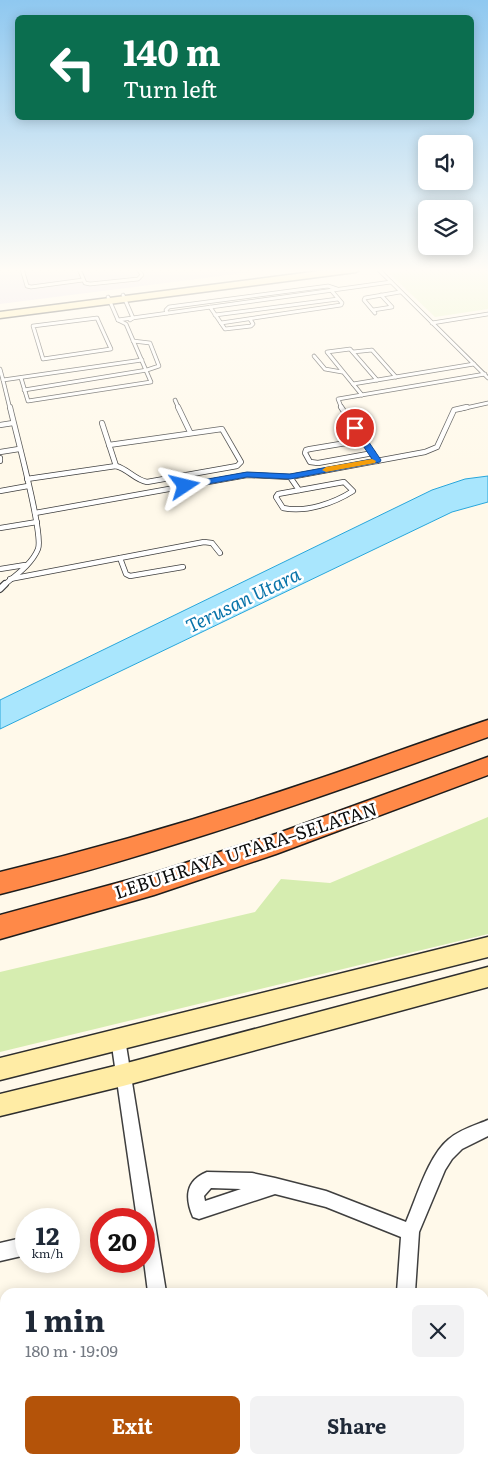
<!DOCTYPE html>
<html lang="en">
<head>
<meta charset="utf-8">
<style>
  :root { --surface:#fff; --page:#f2f2f3; --text:#1f2937; --muted:#747a83; --accent:#b45309 }
  body { margin:0; font-family:Literata,serif; background:var(--page); color:var(--text); height:100vh; display:flex; flex-direction:column; font-size:19px; white-space:nowrap }
  * { box-sizing:border-box; margin:0 }
  p { font-size:16px; color:var(--muted) }
  .icon { flex:none; width:28px; height:28px; fill:none; stroke:currentColor; stroke-width:2; stroke-linecap:round; stroke-linejoin:round }
  .map { position:relative; flex:1; overflow:hidden }
  .panel { position:absolute; left:0px; top:1288px; width:489px; height:176px; display:flex; flex-direction:column; background:var(--surface); border-radius:15px 15px 0 0; box-shadow:0 2px 12px #0003 }
  .panel>* { flex:none }
  .banner { position:absolute; left:15px; top:15px; width:459px; height:105px; border-radius:8px; box-shadow:0 2px 12px #0003; background:#0b6e4f; color:#fff; overflow:hidden }
  .controls { position:absolute; left:418px; top:135px; display:grid; gap:10px }
  .controls a { display:grid; place-items:center; width:55px; height:55px; border-radius:8px; background:var(--surface); box-shadow:0 2px 12px #0003; font-size:25px }
  .speed { position:absolute; left:15px; top:1208px; display:flex; gap:10px; font-size:25px; font-weight:700; text-align:center }
  .speed>* { display:grid; place-content:center; width:65px; height:65px; border-radius:50%; background:var(--surface); box-shadow:0 2px 12px #0003; line-height:1 }
  .speed small { font-size:12px; font-weight:400 }
  .speed .limit { border:8px solid #d22; background:#fff; color:#111 }
  .pin { position:absolute; display:grid; place-items:center; width:42px; height:42px; color:#fff; margin:-21px; border:2px solid #fff; border-radius:50%; box-shadow:0 1px 5px #0007 }
  .me { position:absolute; width:55px; margin:-28px; rotate:80deg; stroke-linejoin:round; filter:drop-shadow(0 0 4px #0008) }
  .turn { display:flex; align-items:center; gap:18px; height:105px; padding:0 25px; font-size:22px }
  .turn .icon { width:65px; height:65px; stroke-width:2.5 }
  .turn b { display:block; font-size:35px; line-height:42px }
  .round { display:grid; place-items:center; flex:none; width:52px; height:52px; border-radius:8px; background:var(--page) }
  .overview { display:flex; align-items:center; justify-content:space-between; height:85px; padding:0 25px }
  h1 { font-size:30px; font-weight:700; line-height:38px }
  .primary-button { display:flex; gap:10px; margin-top:auto; padding:10px 25px }
  .primary-button a { flex:1; height:58px; border-radius:8px; background:var(--accent); color:#fff; font-size:20px; font-weight:700; line-height:58px; text-align:center }
  .primary-button a+a { background:var(--page); color:var(--text) }
  .map>svg:first-child { display:block }
  .industrial { fill:#e9deec }
  .green { fill:#d6edb0 }
  .pitch { fill:#e8f4c3 }
  .water { fill:#a9e6fd; stroke:#28a6db }
  .lines { fill:none; stroke-linecap:round; stroke-linejoin:round }
  .lane-far2-casing { stroke:#3f3f3f; stroke-width:4.5 }
  .lane-far1-casing { stroke:#3f3f3f; stroke-width:6 }
  .lane-casing { stroke:#3f3f3f; stroke-width:8 }
  .street-casing { stroke:#3f3f3f; stroke-width:3 }
  .secondary-casing { stroke:#2e2e2e; stroke-width:3 }
  .highway-casing { stroke:#1d1d1d; stroke-width:3 }
  .lane-far2 { stroke:#fff; stroke-width:3 }
  .lane-far1 { stroke:#fff; stroke-width:4.5 }
  .lane { stroke:#fff; stroke-width:5.5 }
  .street { fill:#fff; fill-rule:evenodd }
  .secondary { fill:#ffeca5; fill-rule:evenodd }
  .highway { fill:#ff8948; fill-rule:evenodd }
  .route { fill:#1a73e8; stroke:#114b97 }
  .slow { fill:#f59e0b }
  .labels { text-anchor:middle; stroke-width:5; stroke-linejoin:round; paint-order:stroke }
  .street-label { font-size:18px; fill:#0c0c0c; stroke:#fff }
  .water-label { font-size:19px; font-style:italic; fill:#0974aa; stroke:#fff }
</style>
</head>
<body>
<div class="map">
<svg width="488" height="1463" viewBox="0 0 488 1463">
  <rect width="100%" height="100%" fill="#fff9ea"/>
  <path class="industrial" d="M0,269h276l-276,35z"/>
  <path class="green" d="M488,817v117l-488,118v-80l255,-60 26,-33 49,4z"/>
  <path class="pitch" d="M419,269h69v40l-53,8 -46,-44z"/>
  <path class="water" d="M488,476v26l-36,10 -452,217v-29l432,-210 33,-11z"/>
  <g class="lines">
    <defs>
      <g id="lane-far2">
        <path d="M22,269l5,17 4,1 52,-7"/>
        <path d="M79,269l6,14 5,1 48,-5 4,-4 -4,-6"/>
        <path d="M378,269l110,109"/>
        <path d="M123,295l10,23 -3,2"/>
        <path d="M210,307l15,22 26,-3 2,-2 -3,-5"/>
        <path d="M373,310l19,-3 -11,-12"/>
        <path d="M167,313l-1,-3 3,-3 159,-21 9,3"/>
        <path d="M375,313l-11,-13 1,-2 35,-6"/>
        <path d="M215,315l123,-16"/>
        <path d="M97,318l14,31 -68,10 -10,-33z"/>
        <path d="M118,320l273,-38"/>
        <path d="M221,323l120,-18 1,-2 -11,-13"/>
        <path d="M432,323l56,-9"/>
        <path d="M353,352l19,-2 24,27"/>
        <path d="M314,356l11,13 17,3"/>
        <path d="M0,369l3,11"/>
        <path d="M21,378l7,23 123,-19 -25,-58 -8,-4 -10,-23"/>
        <path d="M353,384l121,-20"/>
        <path d="M24,390l123,-20 12,-4 -9,-23 -17,-2"/>
        <path d="M362,395l-35,-43 23,-3 27,31"/>
        <path d="M175,400l4,9"/>
        <path d="M10,409l-7,-29 139,-20"/>
        <path d="M342,409l-4,-10 147,-25"/>
        <path d="M461,409l27,-6"/>
      </g>
      <g id="lane-far1">
        <path d="M178,407l12,25"/>
        <path d="M341,407l36,54"/>
        <path d="M102,423l14,43"/>
        <path d="M0,425l13,-2"/>
        <path d="M364,440l-54,9 -4,1 -1,3 5,9 8,1 55,-10"/>
        <path d="M0,452l19,-3"/>
        <path d="M0,458v3"/>
        <path d="M290,477l9,13"/>
        <path d="M27,479l89,-13c12,3 19,14 31,16l90,-16 4,-4 -19,-33 -113,16"/>
        <path d="M344,482l9,9c-19,12 -47,22 -70,17l-7,-11 2,-3z"/>
        <path d="M0,491l28,-5"/>
        <path d="M35,513l212,-38 43,2 135,-25 12,-5 17,-37 13,-3"/>
        <path d="M0,528l37,-6"/>
        <path d="M120,558l6,16 4,2 53,-9"/>
        <path d="M0,569l25,-4"/>
        <path d="M10,579l194,-37 8,1 8,10"/>
        <path d="M4,585c12,-10 28,-21 34,-36 6,-15 -23,-119 -28,-142"/>
      </g>
      <path id="lane" d="M0,589l5,-5"/>
      <g id="street">
        <path d="M118,1032l5,2 2,5 41,253h-18l-4,-31v-42h-7l-26,-180 2,-5z"/>
        <path d="M488,1120v16l-26,13 -10,10 -7,11 -26,62 -4,60h-18l4,-55 -75,-30 -51,-13 -76,25 -6,-2c-8,-19 -8,-36 14,-45l45,1 23,5 51,13 80,31c11,-25 22,-66 43,-83 10,-9 27,-14 39,-19zM211,1188l30,1 -36,12 -1,-5z"/>
        <path d="M26,1237v18l-26,6v-18z"/>
        <path d="M143,1459h20l-1,4h-20z"/>
        <rect x="398" y="1459" width="20" height="4"/>
      </g>
      <g id="secondary">
        <path d="M335,269h25l-4,3 -356,46v-6z"/>
        <path d="M488,937v20l-488,123v-22z"/>
        <path d="M488,967v20l-365,99 -123,30v-22l123,-30z"/>
      </g>
      <g id="highway">
        <path d="M488,720v17c-161,58 -322,115 -488,157v-22c103,-25 205,-55 306,-89 61,-20 121,-43 182,-63z"/>
        <path d="M488,757v18l-212,79 -122,41 -154,44v-24l154,-42 122,-39z"/>
      </g>
    </defs>
    <use href="#lane-far2" class="lane-far2-casing"/>
    <use href="#lane-far1" class="lane-far1-casing"/>
    <use href="#lane" class="lane-casing"/>
    <use href="#street" class="street-casing"/>
    <use href="#secondary" class="secondary-casing"/>
    <use href="#highway" class="highway-casing"/>
    <use href="#lane-far2" class="lane-far2"/>
    <use href="#lane-far1" class="lane-far1"/>
    <use href="#lane" class="lane"/>
    <use href="#street" class="street"/>
    <use href="#secondary" class="secondary"/>
    <use href="#highway" class="highway"/>
  </g>
  <linearGradient id="sky" x2="0" y2="1"><stop stop-color="#8fc8f0"/><stop offset="0.57" stop-color="#fffcf6"/><stop offset="1" stop-color="#fffcf6" stop-opacity="0"/></linearGradient>
  <rect width="488" height="474" fill="url(#sky)"/>
  <path class="route" d="M352,426h6l23,34 -1,2 -90,17 -43,-2 -62,11 -5,-2 5,-3 62,-11 43,2 82,-15 -21,-31z"/>
  <path class="slow" d="M372,459l4,2 -1,2 -49,9 -4,-2 4,-3z"/>
  <g class="labels">
    <g class="street-label">
      <text transform="translate(246 851) rotate(-18)" y="6">LEBUHRAYA UTARA–SELATAN</text>
    </g>
    <g class="water-label">
      <text transform="translate(243 600) rotate(-26)" y="7">Terusan Utara</text>
    </g>
  </g>
</svg>
<div class="controls">
<a><svg class="icon" aria-label="sound" viewBox="0 0 24 24"><path d="M4 9h4l5-4v14l-5-4H4zM17 9q2 3 0 6"/></svg></a>
<a><svg class="icon" aria-label="layers" viewBox="0 0 24 24"><path d="M12 4l9 5-9 5-9-5zM3 14l9 5 9-5"/></svg></a>
</div>
<div class="speed"><div>12<small>km/h</small></div><div class="limit">20</div></div>
<div class="pin" style="left:355px;top:428px;background:#d93025"><svg class="icon" aria-label="arrive" viewBox="0 0 24 24"><path d="M6 21V4h12l-3 4 3 4H6"/></svg></div>
<svg class="me" style="left:185px;top:486px" viewBox="-20 -20 40 40"><path d="M0-17L14 15 0 8-14 15z" fill="#1a73e8" stroke="#fff" stroke-width="4"/></svg>
<div class="banner">
<div class="turn"><svg class="icon" aria-label="left" viewBox="0 0 24 24"><path d="M17 20v-9H6M10 6l-5 5 5 5"/></svg><div><b>140 m</b>Turn left</div></div>
</div>
<section class="panel">
<div class="overview"><div><h1>1 min</h1><p>180 m · 19:09</p></div><a class="round"><svg class="icon" aria-label="close" viewBox="0 0 24 24"><path d="M6 6l12 12M18 6L6 18"/></svg></a></div>
<div class="primary-button"><a>Exit</a><a>Share</a></div>
</section>
</div>
</body>
</html>
